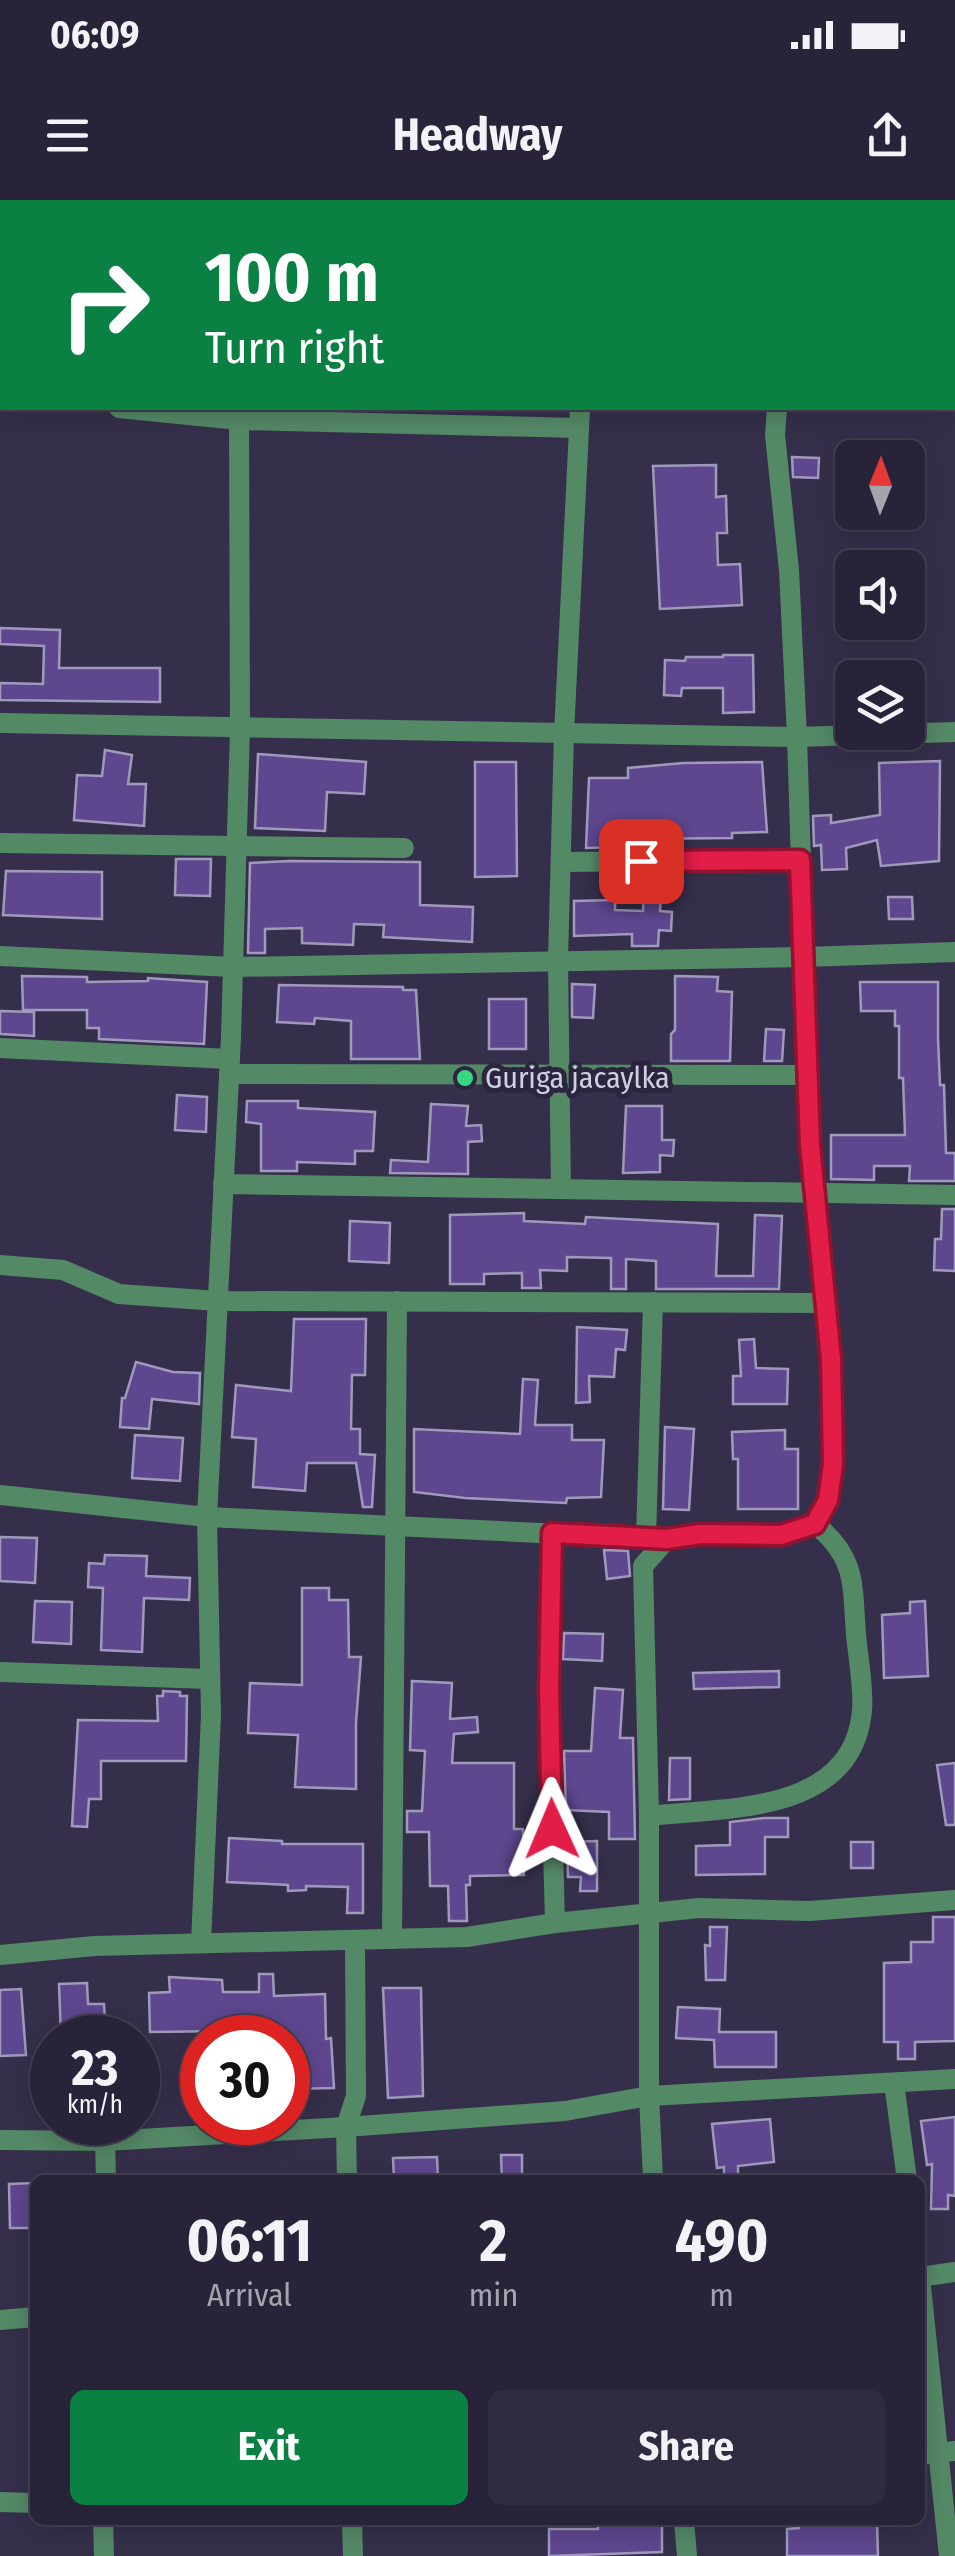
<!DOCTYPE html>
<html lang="en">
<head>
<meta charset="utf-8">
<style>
  :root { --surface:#282338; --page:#302b40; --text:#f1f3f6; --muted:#a5a4ae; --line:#444053; --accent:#0b8043 }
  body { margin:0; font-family:"Fira Sans Condensed",sans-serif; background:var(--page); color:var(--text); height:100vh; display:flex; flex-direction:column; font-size:38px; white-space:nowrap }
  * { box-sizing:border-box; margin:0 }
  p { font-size:32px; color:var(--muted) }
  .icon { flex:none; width:55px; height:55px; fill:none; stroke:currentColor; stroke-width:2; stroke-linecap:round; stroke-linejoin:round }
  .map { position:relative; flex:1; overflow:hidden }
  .panel { position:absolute; left:30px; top:1975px; width:895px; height:350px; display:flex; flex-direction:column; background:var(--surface); border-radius:15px; box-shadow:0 5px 25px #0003,0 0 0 2px var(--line) }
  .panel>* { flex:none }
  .banner { position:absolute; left:0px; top:0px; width:955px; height:210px; box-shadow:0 5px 25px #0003,0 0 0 2px var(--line); background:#0b8043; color:#fff; overflow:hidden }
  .needle { width:65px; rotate:1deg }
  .fabs { position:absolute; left:835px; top:240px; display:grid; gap:20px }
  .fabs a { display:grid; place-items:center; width:90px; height:90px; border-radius:15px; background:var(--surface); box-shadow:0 5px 25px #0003,0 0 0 2px var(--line); font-size:50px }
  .speed { position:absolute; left:30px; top:1815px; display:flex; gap:20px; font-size:50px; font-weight:700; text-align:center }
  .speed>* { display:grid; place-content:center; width:130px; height:130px; border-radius:50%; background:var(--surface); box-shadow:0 5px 25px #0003,0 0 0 2px var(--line); line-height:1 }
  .speed small { font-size:25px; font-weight:400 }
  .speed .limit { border:15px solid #d22; background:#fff; color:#111 }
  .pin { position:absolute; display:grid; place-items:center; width:85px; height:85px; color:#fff; margin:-42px; border-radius:20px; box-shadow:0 5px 15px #0006 }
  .me { position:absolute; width:110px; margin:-55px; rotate:359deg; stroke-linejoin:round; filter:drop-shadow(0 0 8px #0008) }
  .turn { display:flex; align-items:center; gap:35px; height:210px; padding:0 40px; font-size:45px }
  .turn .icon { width:130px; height:130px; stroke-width:2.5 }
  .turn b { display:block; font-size:70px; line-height:85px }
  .eta { display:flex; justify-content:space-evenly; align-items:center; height:170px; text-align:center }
  .eta b { font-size:60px; font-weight:700; line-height:70px }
  .cta { display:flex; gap:20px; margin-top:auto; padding:20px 40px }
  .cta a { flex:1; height:115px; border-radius:15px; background:var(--accent); color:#fff; font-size:40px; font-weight:700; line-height:115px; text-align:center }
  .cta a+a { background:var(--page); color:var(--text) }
  .status { display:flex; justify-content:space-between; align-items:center; height:70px; padding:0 50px; background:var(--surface); direction:ltr }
  .status svg { height:28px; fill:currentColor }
  header { display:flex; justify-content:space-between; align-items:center; height:130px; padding:0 40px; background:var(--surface); font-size:45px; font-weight:700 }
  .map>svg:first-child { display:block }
  .building { fill:#5d478f; stroke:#a099bb; stroke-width:2.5 }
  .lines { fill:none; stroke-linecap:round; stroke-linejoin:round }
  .street { stroke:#548966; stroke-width:20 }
  .highway { stroke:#8dfab4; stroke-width:30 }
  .route-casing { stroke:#92132f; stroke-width:25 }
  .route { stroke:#e11d48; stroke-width:18 }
  .poi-dot { fill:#35d881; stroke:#2c2540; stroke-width:4 }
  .labels { text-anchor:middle; stroke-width:10; stroke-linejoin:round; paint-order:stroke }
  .poi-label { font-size:30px; fill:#d2cfe1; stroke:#2c2540; text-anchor:start }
</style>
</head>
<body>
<div class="status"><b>06:09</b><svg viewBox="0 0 49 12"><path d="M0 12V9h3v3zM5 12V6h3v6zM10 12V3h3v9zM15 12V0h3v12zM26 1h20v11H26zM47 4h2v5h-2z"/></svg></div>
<header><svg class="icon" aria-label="menu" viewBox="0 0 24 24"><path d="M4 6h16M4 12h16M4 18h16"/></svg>Headway<svg class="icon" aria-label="share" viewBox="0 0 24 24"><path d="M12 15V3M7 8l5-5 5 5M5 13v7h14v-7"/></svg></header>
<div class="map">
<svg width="955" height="2356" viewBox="0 0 955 2356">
  <rect width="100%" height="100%" fill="#362f4b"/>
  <g class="building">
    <path d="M792,257l27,1 -1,20 -25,-1z"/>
    <path d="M716,265v32l10,-1 1,37h-10l1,32 22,-1 2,41 -82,4 -7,-143z"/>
    <path d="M0,428l60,2 -1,38h101v34l-160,-2v-17l43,1 1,-38 -44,-2z"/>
    <path d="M723,455h30l1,57 -31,1v-25h-41l-1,8 -17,-1 1,-35 20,1 1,-4h37z"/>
    <path d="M105,550l27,5 -4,29h18l-2,42 -70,-6 3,-45 25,1z"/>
    <path d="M258,554l108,8 -2,32 -37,-2 -2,39 -70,-3z"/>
    <path d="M940,561l-1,100 -58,5 -4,-26 -31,8 1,21 -25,1 -1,-25 -7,1 -1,-30 18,-1v8l49,-8 -1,-52z"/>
    <path d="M475,562h41l1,114 -42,1z"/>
    <path d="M762,562l5,70 -35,1v5l-108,1v8l-38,1 3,-70h39v-10l55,-5z"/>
    <path d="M176,659h35l-1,37 -35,-1z"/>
    <path d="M290,661l130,1v43l53,2 -1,35 -89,-5 1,-12 -30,-1 -1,21 -51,-2v-15l-37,1v24h-17l2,-90z"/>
    <path d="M6,671l96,1v47l-99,-4z"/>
    <path d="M645,678h17l-2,33 12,1 -1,19 -12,-1 -1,16h-26v-12l-58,2v-35l41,-1v10l28,1z"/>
    <path d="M888,697h24l1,22h-24z"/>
    <path d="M22,776l65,1v5l61,-1v-3l59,4 -3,62 -105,-5v-11h-12v-18h-64z"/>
    <path d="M675,776l43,1 -1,14 15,1 -2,69h-59v-27l4,-4z"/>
    <path d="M860,782h78v56l2,47h4l2,68h9v28h-46l1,-15h-36v14l-43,-1v-44h74l-2,-57h-4v-52h-4v-15h-34z"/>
    <path d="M572,784l23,1 -2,33 -21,-1z"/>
    <path d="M279,785l124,2v3h13l4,69h-69v-38l-36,-3 -1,6 -37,-2z"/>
    <rect x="489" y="799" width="37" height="50"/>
    <path d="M0,811l34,1v24l-34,-2z"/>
    <path d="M766,829l18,1 -2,31h-18z"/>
    <path d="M177,895l30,2 -1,35 -31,-2z"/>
    <path d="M247,901h51v7l77,4 -2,39h-18v13l-58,-2v9h-36v-47l-15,-2z"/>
    <path d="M431,904l37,2 -2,20 15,-1 1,16 -14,1v32l-78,-1 1,-13 37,2z"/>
    <path d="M626,906h36v34h12l-1,16 -13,-1v17l-37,1z"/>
    <path d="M942,1009h13v62l-21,-1 1,-31h6z"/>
    <path d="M524,1013v8l61,3 1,-7 132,7 -2,52h37l2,-61 27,1 -3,73h-123v-28l-30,-2v30h-15v-31l-44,-1v14l-27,-1 1,18h-19v-15l-38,1v10h-34v-69z"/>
    <path d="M350,1021l40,2 -1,40 -40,-2z"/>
    <path d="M294,1119h72l-1,56h-13l-1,54h9v25l15,1 -3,52h-9l-7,-44h-49l-2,28 -52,-4 3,-48 -24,-2 4,-52 55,6z"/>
    <path d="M577,1127l50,3 -2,20 -9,-1 -2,28 -25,-1 1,26 -14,1z"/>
    <path d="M754,1139l2,29 32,1 -1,35h-54v-28h8l-2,-36z"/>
    <path d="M136,1162l37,10 27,1 -1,31 -47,-5 -3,30 -29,-2 2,-29h3z"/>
    <path d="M523,1179l15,1 -3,45h37v15h32l-3,57 -34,1 -1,5 -101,-5 -51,-6v-63l106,5z"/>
    <path d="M665,1227l29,2 -5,81 -26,-1z"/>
    <path d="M785,1230v19h13v60h-60v-50h-5l-1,-27z"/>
    <path d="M135,1235l48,3 -3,43 -48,-3z"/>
    <path d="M0,1337l37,1 -2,45 -35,-2z"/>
    <path d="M604,1350l24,1 2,25 -23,3z"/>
    <path d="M105,1355l42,1 -1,20 44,2 -1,22 -45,-2 -2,54 -41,-2 2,-62 -15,-1 1,-24 15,1z"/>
    <path d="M302,1388h27v12h19l1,57h12l-5,66v66l-61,-2 3,-52 -50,-2 2,-50 52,2z"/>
    <path d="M35,1401l37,1 -1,42 -38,-2z"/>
    <path d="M925,1401l3,75 -44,2 -2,-63 28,-2v-11z"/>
    <path d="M564,1433l39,1 -1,27 -39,-2z"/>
    <path d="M779,1471v16l-85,2 -1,-16z"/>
    <path d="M412,1481l40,2 -2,36 27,-2 1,15 -24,2 -2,29h62v66h9l1,46 -54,1v9h-4l1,36h-18l-1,-35h-18l-1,-54h-22v-21h15l3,-60 -15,-1z"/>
    <path d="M595,1488l28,2 -3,48h13l2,101h-26v-27l-43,-2 -2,-59h27z"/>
    <path d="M163,1491l17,1v4h7l-1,65h-85v38h-12l-2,28 -15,-1 6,-106 80,1 -1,-25h6z"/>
    <path d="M670,1558h20v41l-21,1z"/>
    <path d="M955,1563v62h-9l-9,-60z"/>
    <path d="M765,1618h23v19h-23v37l-69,1v-29l34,-1v-23z"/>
    <path d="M229,1638l53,3v3h81v69h-16l1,-26 -42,-1v4l-18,1v-6l-61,-3z"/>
    <path d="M597,1641v50h-17l1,-14h-13l-1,-35z"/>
    <rect x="851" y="1642" width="22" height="26"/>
    <path d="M933,1717h22v124l-40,1v17h-17v-17h-14v-79l27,-1v-20h22z"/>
    <path d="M710,1727h17l-2,53h-19l-1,-35 5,1z"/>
    <path d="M259,1774h14l1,22 51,-2 1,45 5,-1 3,50 -46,1v-52h-61v-6l-77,1 -1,-39 21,-1 -1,-15 53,3 1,12h36z"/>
    <path d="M87,1783l1,21h16l2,34h-45l-2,-54z"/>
    <path d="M383,1788h38l2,108 -35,2z"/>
    <path d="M21,1789l5,66 -26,1v-66z"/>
    <path d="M678,1807l42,2 -1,23h57v35h-61l-1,-27 -38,-2z"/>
    <path d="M955,1917v79l-7,-1v14h-17l1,-45 -5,1 -6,-44z"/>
    <path d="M770,1919l4,43 -36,4v14h-14v-13l-7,1 -5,-44z"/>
    <path d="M501,1955h21v25h-20z"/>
    <path d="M437,1957l1,23h-44l-1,-22z"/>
    <path d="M35,1983v45h-25l-1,-44z"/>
    <path d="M598,2320h64v32l-113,4v-27h49z"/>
    <path d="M837,2320h40l1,36h-91v-27l12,-1v-5h38z"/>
  </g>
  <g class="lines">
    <g class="street">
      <path d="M569,0v2"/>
      <path d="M252,2v-2"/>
      <path d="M804,2l1,-2"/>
      <path d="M0,52h2"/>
      <path d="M0,195l2,1"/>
      <path d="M119,208l120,12 340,8"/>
      <path d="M0,523l797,14 158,-5"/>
      <path d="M0,643l404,5"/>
      <path d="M561,662l240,-2"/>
      <path d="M0,756l233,11 571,-10 151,-5"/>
      <path d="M0,848l230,11"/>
      <path d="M229,874l578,1"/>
      <path d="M223,984l732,11"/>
      <path d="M561,989l-3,-229 6,-226 16,-326"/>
      <path d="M0,1065l63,5 56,24 99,7 606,2"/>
      <path d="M0,1295l207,22 460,22"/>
      <path d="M552,1333l-3,157 6,233"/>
      <path d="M646,1338l7,-236"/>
      <path d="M0,1472l210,7"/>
      <path d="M649,1616c77,-9 203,-1 213,-105 2,-24 -4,-53 -6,-77 -4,-50 1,-76 -41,-110"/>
      <path d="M392,1739l5,-638"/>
      <path d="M201,1743l10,-228 -4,-198 24,-480 9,-308 -1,-321"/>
      <path d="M0,1755l94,-9 373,-9 88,-14 144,-15 110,3 146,-11"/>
      <path d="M894,1883l13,97"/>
      <path d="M0,1940l105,1 241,-14 219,-16 84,-15 306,-17"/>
      <path d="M105,1941l1,39"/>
      <path d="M347,1980l-1,-53 10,-31 -1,-156"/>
      <path d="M653,1980l-4,-84v-280l-6,-250 24,-27 33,-5 81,1 34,-11 14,-24 4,-36 -2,-105 -21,-214 -13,-408 -8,-167 -14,-135 2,-27"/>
      <path d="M920,2077l29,279"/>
      <path d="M920,2077l35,-5"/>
      <path d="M0,2120l35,-3"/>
      <path d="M920,2255l35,-4"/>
      <path d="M0,2302l35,1"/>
      <path d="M103,2320l1,36"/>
      <path d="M352,2320l1,36"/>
      <path d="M684,2320l3,36"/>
    </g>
    <g class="highway">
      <path d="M0,128h2"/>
      <path d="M952,180h3"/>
    </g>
  </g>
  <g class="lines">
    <defs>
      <path id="route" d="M552,1629l-3,-139 3,-157 115,6 33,-5 81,1 34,-11 13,-24 5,-36 -2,-105 -21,-214 -10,-285 -159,1"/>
    </defs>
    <use href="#route" class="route-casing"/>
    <use href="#route" class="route"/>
  </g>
  <circle class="poi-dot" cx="465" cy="878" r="10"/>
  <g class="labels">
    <g class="poi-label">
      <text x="485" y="888">Guriga jacaylka</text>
    </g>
  </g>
</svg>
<div class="fabs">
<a><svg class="needle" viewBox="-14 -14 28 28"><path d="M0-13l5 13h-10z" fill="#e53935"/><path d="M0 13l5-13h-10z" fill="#a5a4ae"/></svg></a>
<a><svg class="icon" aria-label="sound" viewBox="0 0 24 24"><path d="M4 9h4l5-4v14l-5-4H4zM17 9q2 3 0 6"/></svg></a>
<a><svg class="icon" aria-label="layers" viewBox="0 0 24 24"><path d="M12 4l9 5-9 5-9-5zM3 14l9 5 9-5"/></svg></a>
</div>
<div class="speed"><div>23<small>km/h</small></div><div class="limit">30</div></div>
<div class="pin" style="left:641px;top:661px;background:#d93025"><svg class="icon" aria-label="arrive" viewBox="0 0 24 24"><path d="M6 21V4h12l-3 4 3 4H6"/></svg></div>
<svg class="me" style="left:552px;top:1629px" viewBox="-20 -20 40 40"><path d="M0-17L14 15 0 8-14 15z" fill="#e11d48" stroke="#fff" stroke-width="4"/></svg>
<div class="banner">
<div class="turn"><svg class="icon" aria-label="right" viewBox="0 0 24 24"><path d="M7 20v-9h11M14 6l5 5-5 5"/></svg><div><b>100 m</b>Turn right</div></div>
</div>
<section class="panel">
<div class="eta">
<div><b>06:11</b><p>Arrival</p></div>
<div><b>2</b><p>min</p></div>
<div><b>490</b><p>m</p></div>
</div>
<div class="cta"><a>Exit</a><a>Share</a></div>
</section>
</div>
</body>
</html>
